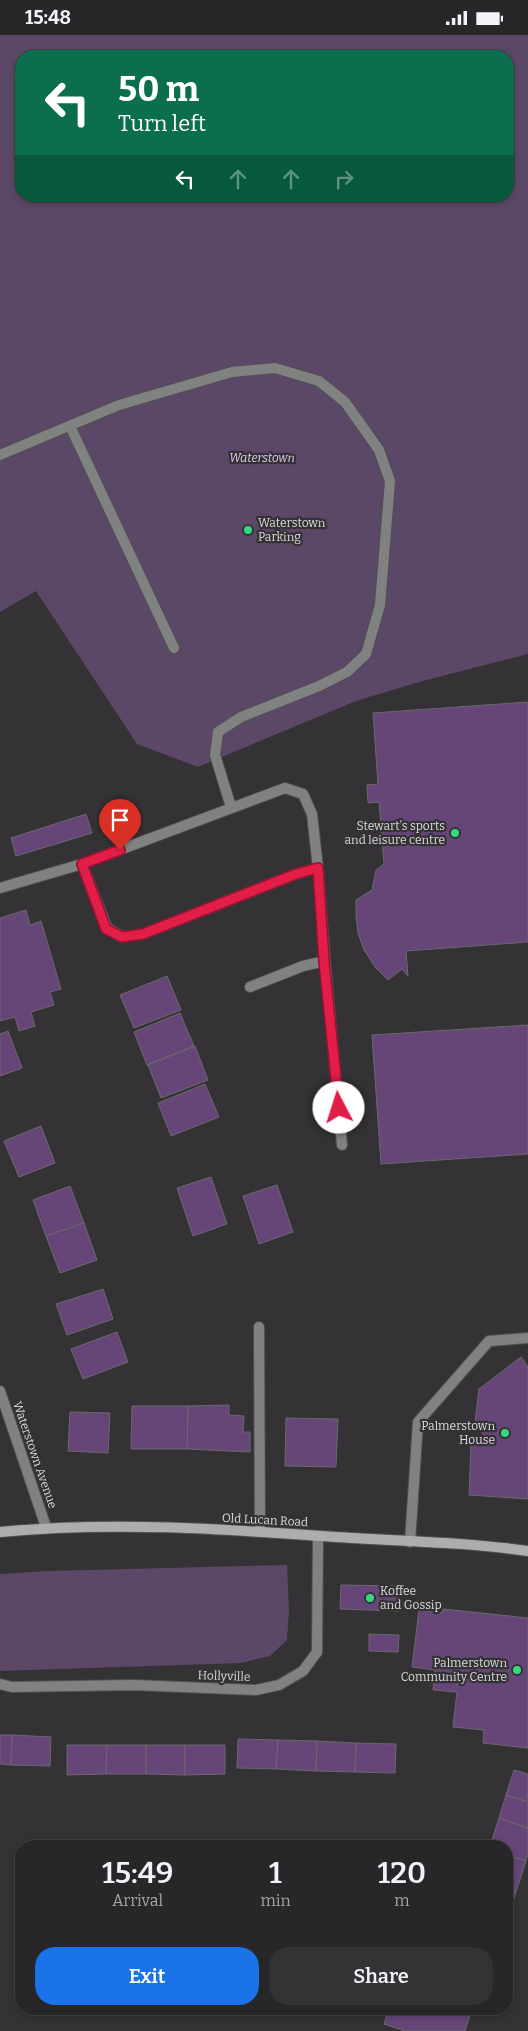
<!DOCTYPE html>
<html lang="en">
<head>
<meta charset="utf-8">
<style>
  :root { --surface:#272628; --page:#333234; --text:#f1f3f6; --muted:#a4a5a8; --line:#434345; --accent:#1a73e8 }
  body { margin:0; font-family:Bitter,serif; background:var(--page); color:var(--text); height:100vh; display:flex; flex-direction:column; font-size:19px; white-space:nowrap }
  * { box-sizing:border-box; margin:0 }
  p { font-size:16px; color:var(--muted) }
  .icon { flex:none; width:28px; height:28px; fill:none; stroke:currentColor; stroke-width:2; stroke-linecap:round; stroke-linejoin:round }
  .map { position:relative; flex:1; overflow:hidden }
  .details { position:absolute; left:15px; top:1805px; width:498px; height:175px; display:flex; flex-direction:column; background:var(--surface); border-radius:20px; box-shadow:0 2px 8px #0003,0 0 0 1px var(--line) }
  .details>* { flex:none }
  .guide { position:absolute; left:15px; top:15px; width:499px; height:152px; border-radius:20px; box-shadow:0 2px 8px #0003,0 0 0 1px var(--line); background:#0b6e4f; color:#fff; overflow:hidden }
  .pin { position:absolute; display:grid; place-items:center; width:42px; height:42px; color:#fff; margin:-51px -21px; border-radius:50% 50% 50% 0; rotate:-45deg; box-shadow:0 0 5px #0007 }
  .pin .icon { rotate:45deg }
  .me { position:absolute; width:55px; margin:-28px; rotate:355deg; stroke-linejoin:round; filter:drop-shadow(0 0 4px #0008) }
  .turn { display:flex; align-items:center; gap:18px; height:105px; padding:0 20px; font-size:22px }
  .turn .icon { width:65px; height:65px; stroke-width:2.5 }
  .turn b { display:block; font-size:35px; line-height:42px }
  .lanes { display:flex; align-items:center; height:48px; padding:0 20px; background:#0003; justify-content:center; gap:25px; direction:ltr }
  .lanes .off { opacity:.35 }
  .eta { display:flex; justify-content:space-evenly; align-items:center; height:85px; text-align:center }
  .eta b { font-size:30px; font-weight:600; line-height:35px }
  .action { display:flex; gap:10px; margin-top:auto; padding:10px 20px }
  .action a { flex:1; height:58px; border-radius:20px; background:var(--accent); color:#fff; font-size:20px; font-weight:600; line-height:58px; text-align:center }
  .action a+a { background:var(--page); color:var(--text) }
  .status { display:flex; justify-content:space-between; align-items:center; height:35px; padding:0 25px; background:var(--surface); direction:ltr }
  .status svg { height:14px; fill:currentColor }
  .map>svg:first-child { display:block }
  .green { fill:#5b4867; fill-rule:evenodd }
  .building { fill:#664679; stroke:#6b696c }
  .lines { fill:none; stroke-linecap:round; stroke-linejoin:round }
  .lane-casing { stroke:#525053; stroke-width:12 }
  .street-casing { stroke:#525053; stroke-width:12 }
  .secondary-casing { stroke:#525053; stroke-width:12 }
  .lane { stroke:#808281; stroke-width:10 }
  .street { stroke:#808281; stroke-width:10 }
  .secondary { stroke:#acaeac; stroke-width:10 }
  .route-casing { stroke:#92132f; stroke-width:12 }
  .route { stroke:#e11d48; stroke-width:9 }
  .poi-dot { fill:#36d880; stroke:#343235; stroke-width:2 }
  .labels { text-anchor:middle; stroke-width:4.5; stroke-linejoin:round; paint-order:stroke }
  .park-label { font-size:12px; font-style:italic; fill:#e4c6f6; stroke:#343235 }
  .poi-label { font-size:12px; fill:#dad9db; stroke:#343235; text-anchor:end }
  .street-label { font-size:12px; fill:#dad9db; stroke:#343235 }
</style>
</head>
<body>
<div class="status"><b>15:48</b><svg viewBox="0 0 49 12"><path d="M0 12V9h3v3zM5 12V6h3v6zM10 12V3h3v9zM15 12V0h3v12zM26 1h20v11H26zM47 4h2v5h-2z"/></svg></div>
<div class="map">
<svg width="528" height="1996" viewBox="0 0 528 1996">
  <rect width="100%" height="100%" fill="#343235"/>
  <g class="green">
    <path d="M0,0h528v619l-109,28 -63,19 -158,66 -61,-23 -101,-153 -36,21zM21,21h487v140h-487z"/>
    <path d="M287,1530l2,45 -2,30 -17,16 -29,7 -241,8v-97l47,-3z"/>
  </g>
  <g class="building">
    <path d="M528,667v240l-122,9 2,25 -6,-7 -14,11 -13,-13 -11,-17 -6,-17 -2,-18v-15l16,-10 4,-20 8,-6 -5,-62 -11,1 -1,-18 11,-1 -5,-71z"/>
    <path d="M86,779l6,19 -76,23 -5,-18z"/>
    <path d="M26,875l4,15 11,-4 20,68 -11,3 4,13 -23,7 4,14 -16,5 -4,-14 -15,4v-103z"/>
    <path d="M167,941l14,34 -47,18 -14,-33z"/>
    <path d="M180,978l14,33 -47,19 -13,-33z"/>
    <path d="M528,990v129l-147,10 -9,-129z"/>
    <path d="M8,996l14,37 -22,8v-42z"/>
    <path d="M195,1011l13,34 -47,18 -13,-33z"/>
    <path d="M205,1049l14,33 -48,19 -13,-33z"/>
    <path d="M41,1091l14,37 -36,14 -15,-36z"/>
    <path d="M211,1142l16,47 -34,12 -16,-48z"/>
    <path d="M277,1150l16,47 -34,12 -16,-48z"/>
    <path d="M70,1151l14,37 -38,13 -13,-36z"/>
    <path d="M84,1188l13,37 -37,13 -14,-37z"/>
    <path d="M103,1254l10,30 -46,16 -11,-31z"/>
    <path d="M117,1297l11,30 -45,17 -12,-30z"/>
    <path d="M521,1322l7,10v132l-59,-4 2,-52 19,1 -15,-21 4,-34z"/>
    <path d="M229,1370v10l15,1 -1,16h7v20l-63,-3 1,-43z"/>
    <path d="M132,1371h56l-1,43h-56z"/>
    <path d="M70,1377l40,1 -2,40 -40,-2z"/>
    <path d="M286,1383l52,1 -2,48 -51,-1z"/>
    <path d="M341,1550l59,1 -1,25 -59,-2z"/>
    <path d="M443,1574l85,9v130l-45,-5 1,-13 -31,-3 4,-35 -24,-2 2,-20 -23,-3 7,-57 23,3z"/>
    <path d="M369,1599l30,1 -1,17 -29,-1z"/>
    <path d="M0,1700h12l-1,30 -11,-1z"/>
    <path d="M12,1700l39,2 -1,29 -39,-1z"/>
    <path d="M238,1704l40,1 -2,29 -39,-1z"/>
    <path d="M278,1705l39,1 -1,30 -40,-2z"/>
    <path d="M317,1706l39,2 -1,29 -39,-1z"/>
    <path d="M356,1708l40,1 -1,29 -40,-1z"/>
    <path d="M67,1710h40l-1,29 -39,1z"/>
    <path d="M107,1710h39v29h-40z"/>
    <path d="M146,1710h39v30l-39,-1z"/>
    <path d="M185,1710h40v29l-40,1z"/>
    <path d="M514,1735l14,4v28l-22,-7z"/>
    <path d="M506,1760l22,7v26l-29,-10z"/>
    <path d="M499,1783l29,10v26l-2,7 -20,-6v-9h-16z"/>
    <path d="M506,1820l20,6 -10,31 -10,-3z"/>
    <path d="M506,1854l10,3 -10,30z"/>
    <path d="M389,1974h83l-7,22h-60l-21,-7z"/>
  </g>
  <g class="lines">
    <defs>
      <g id="lane">
        <path d="M70,391l104,222"/>
        <path d="M0,420l119,-50 113,-33 43,-4 44,13 26,21 34,48 11,31 -10,124 -14,49 -19,18 -28,14 -78,31 -23,15 -3,23 16,52"/>
        <path d="M318,833l7,93 17,184"/>
        <path d="M0,853l82,-24 203,-76 18,6 9,20 6,54 -22,6 -153,60 -21,3 -15,-9 -25,-64"/>
        <path d="M250,952l53,-21 22,-5"/>
        <path d="M410,1507l8,-120 71,-81 39,-3"/>
      </g>
      <g id="street">
        <path d="M259,1292l1,205"/>
        <path d="M0,1356l46,136"/>
        <path d="M0,1649l12,3 121,-2 123,5 23,-5 24,-14 14,-19 1,-116"/>
      </g>
      <path id="secondary" d="M0,1497c112,-11 224,-3 336,5 63,4 129,5 192,14"/>
    </defs>
    <use href="#lane" class="lane-casing"/>
    <use href="#street" class="street-casing"/>
    <use href="#secondary" class="secondary-casing"/>
    <use href="#lane" class="lane"/>
    <use href="#street" class="street"/>
    <use href="#secondary" class="secondary"/>
  </g>
  <g class="lines">
    <defs>
      <path id="route" d="M120,815l-38,14 24,65 16,8 21,-3 153,-60 22,-6 6,93 15,147"/>
    </defs>
    <use href="#route" class="route-casing"/>
    <use href="#route" class="route"/>
  </g>
  <g class="poi-dot">
    <circle cx="248" cy="495" r="5"/>
    <circle cx="455" cy="798" r="5"/>
    <circle cx="505" cy="1398" r="5"/>
    <circle cx="370" cy="1563" r="5"/>
    <circle cx="517" cy="1635" r="5"/>
  </g>
  <g class="labels">
    <g class="park-label">
      <text x="262" y="427">Waterstown</text>
    </g>
    <g class="poi-label">
      <text x="258" y="492" text-anchor="start">Waterstown<tspan x="258" dy="14">Parking</tspan></text>
      <text x="445" y="795">Stewart's sports<tspan x="445" dy="14">and leisure centre</tspan></text>
      <text x="495" y="1395">Palmerstown<tspan x="495" dy="14">House</tspan></text>
      <text x="380" y="1560" text-anchor="start">Koffee<tspan x="380" dy="14">and Gossip</tspan></text>
      <text x="507" y="1632">Palmerstown<tspan x="507" dy="14">Community Centre</tspan></text>
    </g>
    <g class="street-label">
      <text transform="translate(35 1420) rotate(71)" y="4">Waterstown Avenue</text>
      <text transform="translate(265 1485) rotate(3)" y="4">Old Lucan Road</text>
      <text transform="translate(224 1641) rotate(2)" y="4">Hollyville</text>
    </g>
  </g>
</svg>
<div class="pin" style="left:120px;top:815px;background:#d93025"><svg class="icon" aria-label="arrive" viewBox="0 0 24 24"><path d="M6 21V4h12l-3 4 3 4H6"/></svg></div>
<svg class="me" style="left:339px;top:1073px" viewBox="-20 -20 40 40"><circle r="19" fill="#fff"/><path d="M0-13L10 11 0 6-10 11z" fill="#e11d48"/></svg>
<div class="guide">
<div class="turn"><svg class="icon" aria-label="left" viewBox="0 0 24 24"><path d="M17 20v-9H6M10 6l-5 5 5 5"/></svg><div><b>50 m</b>Turn left</div></div>
<div class="lanes"><svg class="icon" aria-label="left" viewBox="0 0 24 24"><path d="M17 20v-9H6M10 6l-5 5 5 5"/></svg><svg class="icon off" aria-label="ahead" viewBox="0 0 24 24"><path d="M12 20V5M6 11l6-6 6 6"/></svg><svg class="icon off" aria-label="ahead" viewBox="0 0 24 24"><path d="M12 20V5M6 11l6-6 6 6"/></svg><svg class="icon off" aria-label="right" viewBox="0 0 24 24"><path d="M7 20v-9h11M14 6l5 5-5 5"/></svg></div>
</div>
<section class="details">
<div class="eta">
<div><b>15:49</b><p>Arrival</p></div>
<div><b>1</b><p>min</p></div>
<div><b>120</b><p>m</p></div>
</div>
<div class="action"><a>Exit</a><a>Share</a></div>
</section>
</div>
</body>
</html>
